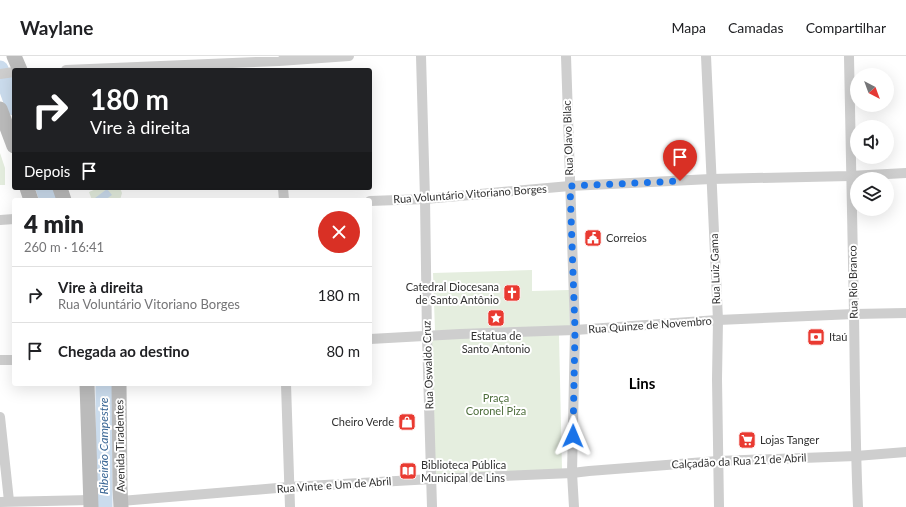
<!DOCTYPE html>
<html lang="pt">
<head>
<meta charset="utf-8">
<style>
  :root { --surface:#fff; --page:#f2f2f2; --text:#202124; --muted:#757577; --line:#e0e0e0 }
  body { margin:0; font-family:Lato,sans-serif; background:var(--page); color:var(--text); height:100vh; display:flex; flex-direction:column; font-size:15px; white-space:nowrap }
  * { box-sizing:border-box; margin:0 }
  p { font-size:13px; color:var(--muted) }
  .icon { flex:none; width:22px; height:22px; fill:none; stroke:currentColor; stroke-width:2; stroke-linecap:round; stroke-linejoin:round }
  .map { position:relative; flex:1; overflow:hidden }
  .sheet { position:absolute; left:12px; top:142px; width:360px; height:188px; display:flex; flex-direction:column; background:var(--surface); border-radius:4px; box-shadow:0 4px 16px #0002 }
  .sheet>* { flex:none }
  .guide { position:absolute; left:12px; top:12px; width:360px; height:122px; border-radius:4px; box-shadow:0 4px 16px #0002; background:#202124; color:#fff; overflow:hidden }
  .needle { width:26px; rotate:139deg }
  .tools { position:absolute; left:850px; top:12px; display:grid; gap:8px }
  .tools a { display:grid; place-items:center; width:44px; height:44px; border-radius:50%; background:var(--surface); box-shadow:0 4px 16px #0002; font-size:20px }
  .pin { position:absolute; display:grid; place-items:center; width:34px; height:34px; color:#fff; margin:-41px -17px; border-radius:50% 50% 50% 0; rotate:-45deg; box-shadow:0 0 4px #0007 }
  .pin .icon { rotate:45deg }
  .me { position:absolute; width:44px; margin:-22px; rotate:1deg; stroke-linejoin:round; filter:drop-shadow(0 0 3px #0008) }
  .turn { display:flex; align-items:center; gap:14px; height:84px; padding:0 12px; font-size:18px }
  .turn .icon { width:52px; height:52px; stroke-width:2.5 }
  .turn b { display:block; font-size:28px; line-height:34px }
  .then { display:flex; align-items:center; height:38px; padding:0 12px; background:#0003; gap:8px; font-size:15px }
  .round { display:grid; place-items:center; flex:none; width:42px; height:42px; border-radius:21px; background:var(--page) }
  .head { display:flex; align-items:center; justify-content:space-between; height:68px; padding:0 12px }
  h1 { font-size:24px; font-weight:800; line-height:30px }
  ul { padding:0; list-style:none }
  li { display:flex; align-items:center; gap:12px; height:56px; padding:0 12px; border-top:1px solid var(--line) }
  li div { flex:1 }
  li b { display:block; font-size:15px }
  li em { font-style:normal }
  header { display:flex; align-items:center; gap:24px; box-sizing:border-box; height:56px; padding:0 20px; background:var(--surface); border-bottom:1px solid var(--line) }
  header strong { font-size:19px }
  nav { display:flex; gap:22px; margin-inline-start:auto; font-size:14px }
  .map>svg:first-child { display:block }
  .green { fill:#e5eedf }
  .water { fill:#cbdced }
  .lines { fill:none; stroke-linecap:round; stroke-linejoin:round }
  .river { stroke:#cbdced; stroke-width:17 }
  .street { stroke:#cecece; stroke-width:10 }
  .secondary { stroke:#bbb; stroke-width:15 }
  .route { stroke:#1a73e8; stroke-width:7; stroke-dasharray:0 12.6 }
  .labels { text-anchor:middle; stroke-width:4; stroke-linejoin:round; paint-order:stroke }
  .street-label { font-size:11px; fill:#313131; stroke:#fff }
  .poi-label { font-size:11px; fill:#313131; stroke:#fff; text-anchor:start }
  .park-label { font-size:11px; fill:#4e6e3c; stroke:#fff }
  .water-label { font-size:12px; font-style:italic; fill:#3c6896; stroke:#fff }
  .district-label { font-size:15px; font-weight:bold; fill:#000; stroke:#fff }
</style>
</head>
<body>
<header>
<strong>Waylane</strong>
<nav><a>Mapa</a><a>Camadas</a><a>Compartilhar</a></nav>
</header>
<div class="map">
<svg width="906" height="451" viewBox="0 0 906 451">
  <rect width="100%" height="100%" fill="#fff"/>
  <g class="green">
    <path d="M0,97l5,15v17h-5z"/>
    <path d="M96,132h24l2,5 -2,7h-28l-3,-8 7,-3z"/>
    <path d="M532,214v21l37,-1 1,39 -135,2 -2,-58z"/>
    <path d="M559,279l3,135 -127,4 -4,-136z"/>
  </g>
  <path class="water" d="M107,133l5,6 -7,5h-8l-2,-2z"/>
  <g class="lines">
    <g class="river">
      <path d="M0,13l14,38"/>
      <path d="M44,132l4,12"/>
      <path d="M104,328v123"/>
    </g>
    <g class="street">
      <path d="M421,0l4,143 2,137 5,171"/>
      <path d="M566,0l9,274 -3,143 2,34"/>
      <path d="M706,0l12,264 -1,59 2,128"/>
      <path d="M849,0c1,86 3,172 5,257 1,65 1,129 4,194"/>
      <path d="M66,14l213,-9 70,-5"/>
      <path d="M0,18l14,-2"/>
      <path d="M283,132l1,12"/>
      <path d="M370,145l55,-2 145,-13 141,-7 139,-3 56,-3"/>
      <path d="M0,164l14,-1"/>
      <path d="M370,283l90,-5 115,-4 143,-10 136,-6 52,-1"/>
      <path d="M0,304h14"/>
      <path d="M286,328l4,123"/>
      <path d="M0,361l9,84"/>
      <path d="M121,445l168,-14 143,-8 140,-6 17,-2 129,-10 138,-5 50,-4"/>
      <path d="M0,446l91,-2"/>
    </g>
    <g class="secondary">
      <path d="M14,0l6,14"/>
      <path d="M0,53l14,37"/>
      <path d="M27,132l4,12"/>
      <path d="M60,132l4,12"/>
      <path d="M87,328l4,123"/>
      <path d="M119,328l1,105 1,18"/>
    </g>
  </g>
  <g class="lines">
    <path class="route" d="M573,380l2,-106 -5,-144 110,-5"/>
  </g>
  <defs>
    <symbol id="civic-square" viewBox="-11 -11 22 22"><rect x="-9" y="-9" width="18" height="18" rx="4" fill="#e93a31" stroke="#fff"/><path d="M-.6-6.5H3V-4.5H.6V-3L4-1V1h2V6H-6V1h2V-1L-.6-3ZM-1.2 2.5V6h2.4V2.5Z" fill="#fff"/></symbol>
    <symbol id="church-square" viewBox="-11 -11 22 22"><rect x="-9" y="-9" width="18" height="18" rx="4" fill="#e93a31" stroke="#fff"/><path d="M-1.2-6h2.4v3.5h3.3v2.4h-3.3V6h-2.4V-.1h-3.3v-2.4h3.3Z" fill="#fff"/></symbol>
    <symbol id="sight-square" viewBox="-11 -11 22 22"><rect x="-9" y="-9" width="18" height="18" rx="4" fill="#e93a31" stroke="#fff"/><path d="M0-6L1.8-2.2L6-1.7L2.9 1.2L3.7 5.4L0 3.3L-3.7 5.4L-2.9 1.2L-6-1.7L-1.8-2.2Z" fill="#fff"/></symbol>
    <symbol id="bank-square" viewBox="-11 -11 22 22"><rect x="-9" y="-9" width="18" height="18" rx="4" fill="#e93a31" stroke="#fff"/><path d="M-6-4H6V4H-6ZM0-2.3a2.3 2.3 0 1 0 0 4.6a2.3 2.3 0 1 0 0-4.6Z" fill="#fff"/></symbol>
    <symbol id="shop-square" viewBox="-11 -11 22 22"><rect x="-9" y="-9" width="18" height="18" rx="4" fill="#e93a31" stroke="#fff"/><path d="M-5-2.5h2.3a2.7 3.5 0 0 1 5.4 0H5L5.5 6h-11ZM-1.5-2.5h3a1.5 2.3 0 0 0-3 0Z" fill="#fff"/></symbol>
    <symbol id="supermarket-square" viewBox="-11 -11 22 22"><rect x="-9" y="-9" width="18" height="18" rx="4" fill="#e93a31" stroke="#fff"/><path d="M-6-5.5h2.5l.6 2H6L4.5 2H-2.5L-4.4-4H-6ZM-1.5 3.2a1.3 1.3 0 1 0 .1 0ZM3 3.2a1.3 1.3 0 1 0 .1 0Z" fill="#fff"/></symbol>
    <symbol id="library-square" viewBox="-11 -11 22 22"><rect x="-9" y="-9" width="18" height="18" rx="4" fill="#e93a31" stroke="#fff"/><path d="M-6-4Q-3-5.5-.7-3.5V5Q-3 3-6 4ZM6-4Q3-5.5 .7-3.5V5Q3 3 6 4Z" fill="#fff"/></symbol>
  </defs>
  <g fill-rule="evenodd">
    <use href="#civic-square" x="583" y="172" width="20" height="20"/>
    <use href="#church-square" x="502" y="227" width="20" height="20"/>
    <use href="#sight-square" x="486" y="252" width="20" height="20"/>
    <use href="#bank-square" x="806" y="271" width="20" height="20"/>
    <use href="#shop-square" x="397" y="356" width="20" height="20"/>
    <use href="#supermarket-square" x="737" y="374" width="20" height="20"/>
    <use href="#library-square" x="398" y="405" width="20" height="20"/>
  </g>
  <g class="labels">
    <g class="street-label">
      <text transform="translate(568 82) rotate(-92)" y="4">Rua Olavo Bilac</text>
      <text transform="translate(470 138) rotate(-4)" y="4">Rua Voluntário Vitoriano Borges</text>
      <text transform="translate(715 213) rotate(-92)" y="4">Rua Luiz Gama</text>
      <text transform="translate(853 226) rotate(-91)" y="4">Rua Rio Branco</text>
      <text transform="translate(650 269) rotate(-4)" y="4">Rua Quinze de Novembro</text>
      <text transform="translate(428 309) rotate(-92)" y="4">Rua Oswaldo Cruz</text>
      <text transform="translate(120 390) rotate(-91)" y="4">Avenida Tiradentes</text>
      <text transform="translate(739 405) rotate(-3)" y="4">Calçadão da Rua 21 de Abril</text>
      <text transform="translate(334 429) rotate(-4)" y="4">Rua Vinte e Um de Abril</text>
    </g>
    <g class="poi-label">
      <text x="606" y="186">Correios</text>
      <text x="499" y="235" text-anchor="end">Catedral Diocesana<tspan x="499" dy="13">de Santo Antônio</tspan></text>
      <text x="496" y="284" text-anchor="middle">Estatua de<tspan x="496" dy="13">Santo Antonio</tspan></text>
      <text x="829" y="285">Itaú</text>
      <text x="394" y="370" text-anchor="end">Cheiro Verde</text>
      <text x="760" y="388">Lojas Tanger</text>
      <text x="421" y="413">Biblioteca Pública<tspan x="421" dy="13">Municipal de Lins</tspan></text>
    </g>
    <g class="park-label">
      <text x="496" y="346">Praça<tspan x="496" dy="13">Coronel Piza</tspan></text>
    </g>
    <g class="water-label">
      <text transform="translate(104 390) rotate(-90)" y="4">Ribeirão Campestre</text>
    </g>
    <g class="district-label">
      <text x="642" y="333">Lins</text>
    </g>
  </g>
</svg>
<div class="tools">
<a><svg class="needle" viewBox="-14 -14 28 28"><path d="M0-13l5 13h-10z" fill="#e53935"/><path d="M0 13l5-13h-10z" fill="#757577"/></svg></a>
<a><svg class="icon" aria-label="sound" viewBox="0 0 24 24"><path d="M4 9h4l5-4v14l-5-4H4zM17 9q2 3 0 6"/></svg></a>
<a><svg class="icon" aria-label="layers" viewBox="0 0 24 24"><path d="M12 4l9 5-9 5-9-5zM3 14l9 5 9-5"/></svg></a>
</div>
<div class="pin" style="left:680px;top:125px;background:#d93025"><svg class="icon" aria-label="arrive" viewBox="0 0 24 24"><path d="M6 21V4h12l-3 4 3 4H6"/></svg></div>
<svg class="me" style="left:573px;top:380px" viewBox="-20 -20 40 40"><path d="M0-17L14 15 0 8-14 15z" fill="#1a73e8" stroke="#fff" stroke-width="4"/></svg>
<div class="guide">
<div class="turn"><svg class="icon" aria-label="right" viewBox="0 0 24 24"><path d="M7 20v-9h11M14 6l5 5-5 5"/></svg><div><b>180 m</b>Vire à direita</div></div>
<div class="then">Depois<svg class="icon" aria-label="arrive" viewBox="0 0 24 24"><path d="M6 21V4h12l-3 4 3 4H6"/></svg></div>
</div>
<section class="sheet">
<div class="head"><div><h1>4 min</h1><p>260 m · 16:41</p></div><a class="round" style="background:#d93025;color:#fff"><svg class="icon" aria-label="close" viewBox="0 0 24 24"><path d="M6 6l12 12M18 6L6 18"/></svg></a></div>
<ul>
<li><svg class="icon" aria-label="right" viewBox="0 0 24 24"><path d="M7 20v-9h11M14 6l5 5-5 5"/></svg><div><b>Vire à direita</b><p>Rua Voluntário Vitoriano Borges</p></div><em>180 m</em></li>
<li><svg class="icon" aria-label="arrive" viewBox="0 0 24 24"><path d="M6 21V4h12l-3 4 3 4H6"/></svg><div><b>Chegada ao destino</b></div><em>80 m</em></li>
</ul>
</section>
</div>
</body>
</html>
